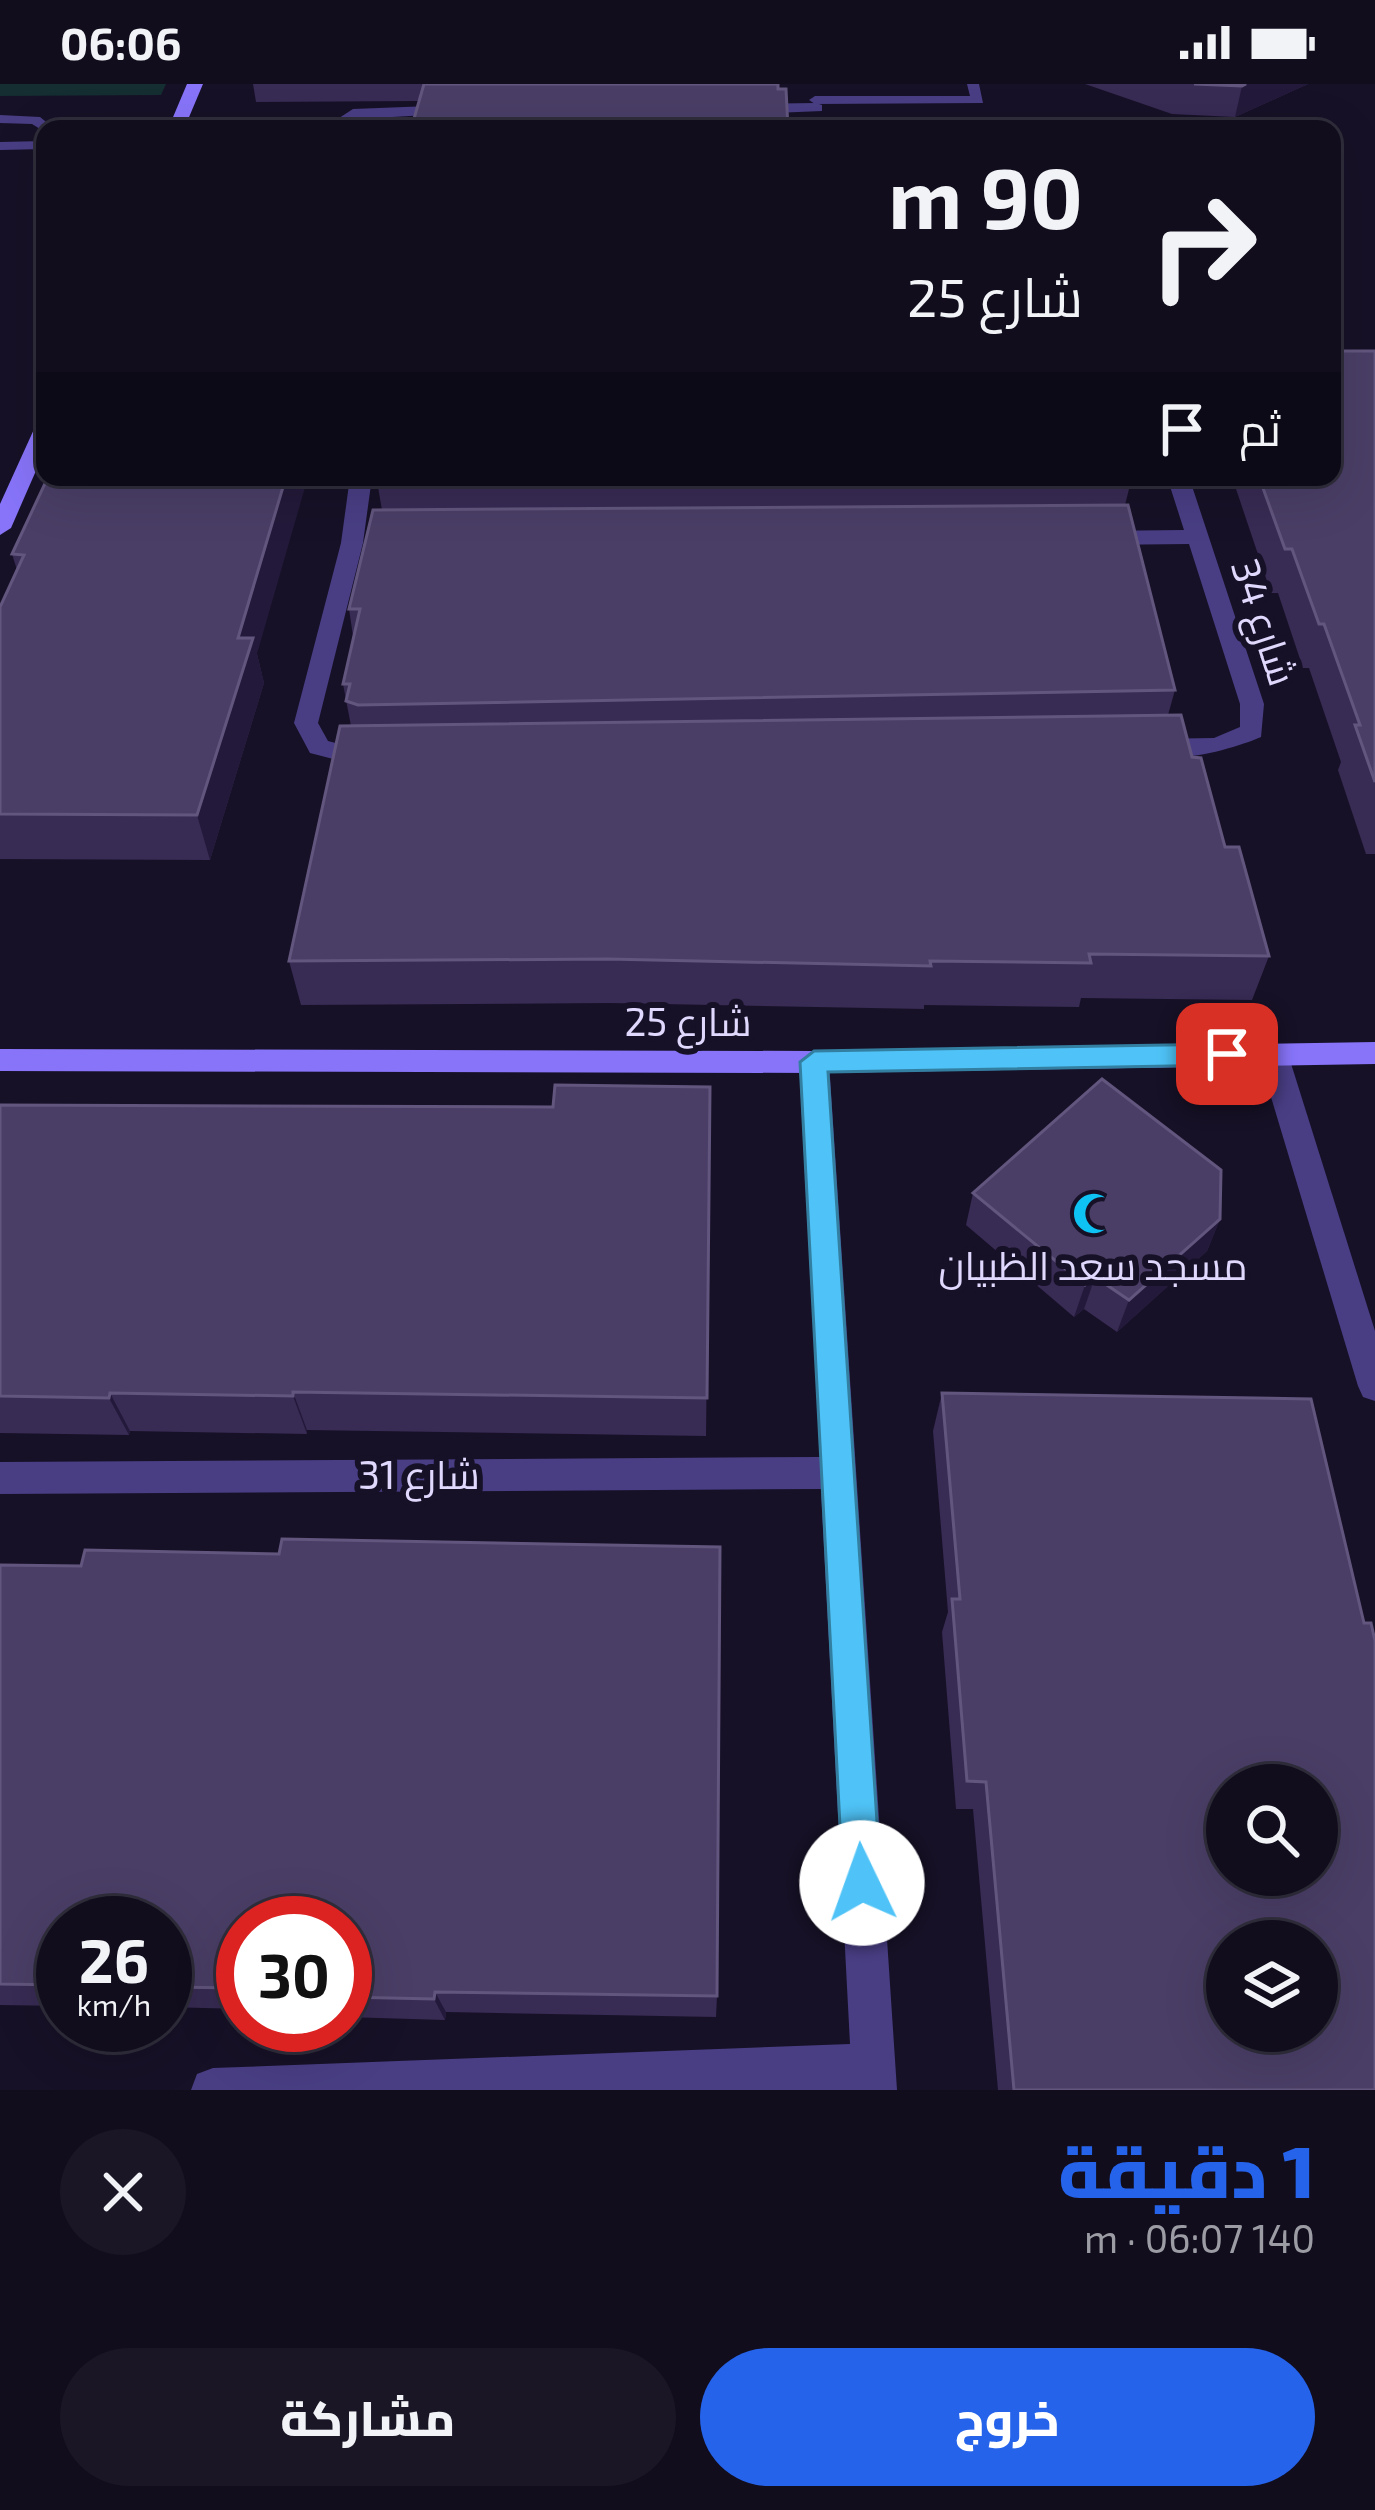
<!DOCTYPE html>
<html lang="ar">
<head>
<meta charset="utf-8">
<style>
  :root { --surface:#110d1d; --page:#1a1626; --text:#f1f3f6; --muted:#9c9ca4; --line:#302d3b; --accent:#2563eb }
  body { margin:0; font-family:"Exo 2",Cairo,sans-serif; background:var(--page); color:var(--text); direction:rtl; height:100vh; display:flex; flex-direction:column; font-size:45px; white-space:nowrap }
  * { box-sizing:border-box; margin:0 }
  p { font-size:39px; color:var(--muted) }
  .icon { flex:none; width:66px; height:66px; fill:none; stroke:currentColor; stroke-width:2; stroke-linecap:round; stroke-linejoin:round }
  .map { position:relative; height:2006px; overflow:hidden; direction:ltr }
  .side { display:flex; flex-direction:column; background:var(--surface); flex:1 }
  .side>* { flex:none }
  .hud { position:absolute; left:36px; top:36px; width:1305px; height:366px; border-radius:24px; box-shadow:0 12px 48px #0002,0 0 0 3px var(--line); direction:rtl; background:#110d1d; color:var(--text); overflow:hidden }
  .buttons { position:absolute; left:1206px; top:1680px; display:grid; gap:24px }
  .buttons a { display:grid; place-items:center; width:132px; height:132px; border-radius:50%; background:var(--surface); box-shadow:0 12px 48px #0002,0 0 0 3px var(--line); font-size:60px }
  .speed { position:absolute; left:36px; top:1812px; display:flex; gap:24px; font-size:60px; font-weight:700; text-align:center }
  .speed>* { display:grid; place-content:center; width:156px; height:156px; border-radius:50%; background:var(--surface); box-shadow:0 12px 48px #0002,0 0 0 3px var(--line); line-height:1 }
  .speed small { font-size:30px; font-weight:400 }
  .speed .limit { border:18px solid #d22; background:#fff; color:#111 }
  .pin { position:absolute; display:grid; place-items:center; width:102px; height:102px; color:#fff; margin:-51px; border-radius:24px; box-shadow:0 6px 18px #0006 }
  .me { position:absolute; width:132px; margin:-66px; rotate:357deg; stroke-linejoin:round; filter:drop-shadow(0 0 9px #0008) }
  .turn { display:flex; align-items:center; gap:42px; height:252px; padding:0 60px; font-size:54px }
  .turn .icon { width:156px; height:156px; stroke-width:2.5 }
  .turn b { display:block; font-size:84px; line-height:102px }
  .then { display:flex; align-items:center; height:114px; padding:0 60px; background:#0003; gap:24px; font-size:45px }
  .round { display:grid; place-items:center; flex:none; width:126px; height:126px; border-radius:63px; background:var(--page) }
  .overview { display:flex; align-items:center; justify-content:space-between; height:204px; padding:0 60px }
  h1 { font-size:72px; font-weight:800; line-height:90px; color:var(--accent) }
  .primary-button { display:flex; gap:24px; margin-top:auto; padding:24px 60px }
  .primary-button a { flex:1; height:138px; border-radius:72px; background:var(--accent); color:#fff; font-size:48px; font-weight:800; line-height:138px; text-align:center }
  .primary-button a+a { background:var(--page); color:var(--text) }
  .status { display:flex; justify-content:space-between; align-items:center; height:84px; padding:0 60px; background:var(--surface); direction:ltr }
  .status svg { height:33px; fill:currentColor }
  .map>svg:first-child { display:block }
  .green { fill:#142e31 }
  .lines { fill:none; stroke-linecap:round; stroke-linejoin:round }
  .lane { fill:#493e84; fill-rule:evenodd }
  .street { fill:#493e84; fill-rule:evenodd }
  .secondary { fill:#8774f9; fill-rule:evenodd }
  .wall { fill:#382b54 }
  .shaded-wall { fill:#23193a }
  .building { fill:#4a3e66; stroke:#62567e; stroke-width:3; fill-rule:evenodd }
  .route { fill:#4fc3f7; stroke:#337fa1; stroke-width:3 }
  .labels { text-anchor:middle; stroke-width:12; stroke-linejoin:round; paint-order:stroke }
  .street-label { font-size:39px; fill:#e1d8fd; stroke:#171127 }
  .poi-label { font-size:39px; fill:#e1d8fd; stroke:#171127 }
</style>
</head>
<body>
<div class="status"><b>06:06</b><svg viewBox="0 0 49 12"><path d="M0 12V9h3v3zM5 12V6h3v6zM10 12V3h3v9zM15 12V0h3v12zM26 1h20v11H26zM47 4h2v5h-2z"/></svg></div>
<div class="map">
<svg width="1375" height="2006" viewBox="0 0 1375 2006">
  <rect width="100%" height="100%" fill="#171127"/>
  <path class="green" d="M0,0h166l-5,11 -161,1z"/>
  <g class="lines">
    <g class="lane">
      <path d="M967,0h12l4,19 -168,1 -6,-4 6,-4h155z"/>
      <path d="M0,31l40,2 15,12h-10v3l-13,-8 -32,-1z"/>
      <path d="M45,57v8l-45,1v-8z"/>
    </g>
    <g class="street">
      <path d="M816,19l6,2v6l-71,3 -8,-5 8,-5z"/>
      <path d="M457,21l6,2v6l-106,6 -16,10h-19l31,-20z"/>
      <path d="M350,393h22l-9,66 -45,180 10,18 53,14 4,6 -4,6 -9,2 -62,-16 -16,-30 47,-180z"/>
      <path d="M1167,393h22l75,227 -3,33c-28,12 -98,33 -122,10l13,-8 62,-1 26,-11v-23l-51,-160 -93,1 -11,-7 11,-7 88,-1z"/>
      <path d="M1273,959l10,3 5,8 87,277v70l-12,-4 -5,-11 -100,-332 5,-8z"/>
      <path d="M814,967l10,3 5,8 68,1028h-706l6,-16 16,-6 637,-24 -29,-555 -821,5v-32l820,-5 -21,-395 5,-8z"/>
    </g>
    <g class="secondary">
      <path d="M187,0h16l-19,45h-16z"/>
      <path d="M45,337v29l-34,78 -11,7v-31l35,-77z"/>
      <path d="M1375,958v22l-561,9 -814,-2v-22l814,2z"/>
    </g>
  </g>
  <g class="wall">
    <path d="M253,0h525l10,44 -369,-27 -163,1z"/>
    <path d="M1085,0h223l-73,33 -63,-3z"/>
    <path d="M1375,267v503h-9l-28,-84 3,-8 -32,-94h-6l-25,-75h-7l-39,-116h100z"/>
    <path d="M48,393l209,177 7,29 -54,177 -210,-1v-252l17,-37 -5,-16z"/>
    <path d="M381,393h751l-7,28 50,185 -7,25 24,42 33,90 44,109 -17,44 -171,-2 -2,9 -155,-2v4l-314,-6 -309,2 -12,-44 62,-235 -8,-42 10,-48 -4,-27 33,-99 -4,-23z"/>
    <path d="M710,1003l-4,349 -399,-6v4l-177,-3 -1,4 -129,-2v-328l553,2z"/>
    <path d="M973,1109l247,26 -13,32 -90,81 -33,-23 -10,8 -108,-92z"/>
    <path d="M942,1309l433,697h-377l-25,-281h-17l-14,-177 6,-20 -15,-181z"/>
    <path d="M0,1481l717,431 -1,21 -270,-5 -1,8 -100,-3v-94h-102v86l-78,-2v-84h-102v83l-63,-1z"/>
  </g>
  <g class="shaded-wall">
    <path d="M1246,0h62l-73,33 7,-31z"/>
    <path d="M286,393h22l-51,177 7,29 -54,177 -13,-45 41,-177z"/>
    <path d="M1220,1135l-13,32 -90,81 12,-32z"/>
    <path d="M1095,1193l-11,32 -10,8 11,-32z"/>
    <path d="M293,1308l14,38v4l-14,-38z"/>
    <path d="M110,1309l20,38 -1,4 -20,-37z"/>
    <path d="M435,1908l11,20 -1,8 -11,-21z"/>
  </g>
  <g class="building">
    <path d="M424,0h354v5h8l2,39 6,1h-383z"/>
    <path d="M1194,0h52l-4,2z"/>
    <path d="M1332,267h43v431l-20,-57h5l-36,-101h-5l-27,-75h-7l-26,-72h73z"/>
    <path d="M48,393h238l-48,161h15l-56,177 -197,-1v-207l24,-52 -12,-1z"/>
    <path d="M381,393h740l1,5 -744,5z"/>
    <path d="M1128,421l47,185 -817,15 -12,-4 4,-17h-7l17,-75h-11l24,-99z"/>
    <path d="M1181,631l11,42 9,1 24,89h14l30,109 -180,-2 2,9 -161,-2 1,5 -323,-7 -319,2 51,-235z"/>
    <path d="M1102,995l119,91 -1,49 -91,81 -34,-23 -10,8 -112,-92z"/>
    <path d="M555,1001l155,2 -3,311 -414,-6v4l-183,-3 -1,5 -109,-2v-291l553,2z"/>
    <path d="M942,1309l369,6 53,224h7l4,18v449h-361l-28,-308 -19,-1 -15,-182h8zM1227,1701h90v90h-90zM1227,1857h90v90h-90z"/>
    <path d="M282,1455l438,8 -3,449 -282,-4 -1,7 -89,-2v-74h-102v72h-3l1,-7 -76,-1v-64h-102v62l-63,-1v-419l81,1 4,-16 194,4z"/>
  </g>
  <path class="route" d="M1227,960l13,10 -13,11 -399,7 53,811 -5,13 -14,6 -13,-6 -6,-13 -43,-821 14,-11z"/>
  <defs>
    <symbol id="mosque-bare" viewBox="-9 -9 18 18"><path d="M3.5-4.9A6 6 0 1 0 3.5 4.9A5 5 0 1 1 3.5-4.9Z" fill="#0ec2f4" stroke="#171127" stroke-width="2.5" paint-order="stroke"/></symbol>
  </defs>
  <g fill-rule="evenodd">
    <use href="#mosque-bare" x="1064" y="1100" width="59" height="59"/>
  </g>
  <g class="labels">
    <g class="street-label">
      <text transform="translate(1264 538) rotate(72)" y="14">شارع 34</text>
      <text x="688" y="952">شارع 25</text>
      <text x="419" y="1405">شارع 31</text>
    </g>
    <g class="poi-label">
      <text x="1093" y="1196">مسجد سعد الظبيان</text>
    </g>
  </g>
</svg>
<div class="buttons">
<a><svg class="icon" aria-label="search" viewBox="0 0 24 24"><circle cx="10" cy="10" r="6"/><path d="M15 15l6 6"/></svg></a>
<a><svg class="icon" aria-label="layers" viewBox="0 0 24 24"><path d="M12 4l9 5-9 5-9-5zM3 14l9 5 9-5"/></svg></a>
</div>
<div class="speed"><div>26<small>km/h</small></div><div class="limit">30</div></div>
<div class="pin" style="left:1227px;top:970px;background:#d93025"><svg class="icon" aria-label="arrive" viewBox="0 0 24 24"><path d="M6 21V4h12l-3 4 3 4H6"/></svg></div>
<svg class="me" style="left:862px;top:1799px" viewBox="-20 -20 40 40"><circle r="19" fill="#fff"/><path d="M0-13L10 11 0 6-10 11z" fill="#4fc3f7"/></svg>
<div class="hud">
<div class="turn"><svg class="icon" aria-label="right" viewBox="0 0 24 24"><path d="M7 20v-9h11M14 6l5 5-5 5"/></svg><div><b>90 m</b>شارع 25</div></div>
<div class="then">ثم<svg class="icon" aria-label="arrive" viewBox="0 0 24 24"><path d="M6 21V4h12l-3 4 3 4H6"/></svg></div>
</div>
</div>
<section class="side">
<div class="overview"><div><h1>1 دقيقة</h1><p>140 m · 06:07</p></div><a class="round"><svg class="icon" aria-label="close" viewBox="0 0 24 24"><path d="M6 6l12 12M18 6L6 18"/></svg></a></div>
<div class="primary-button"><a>خروج</a><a>مشاركة</a></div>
</section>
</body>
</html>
